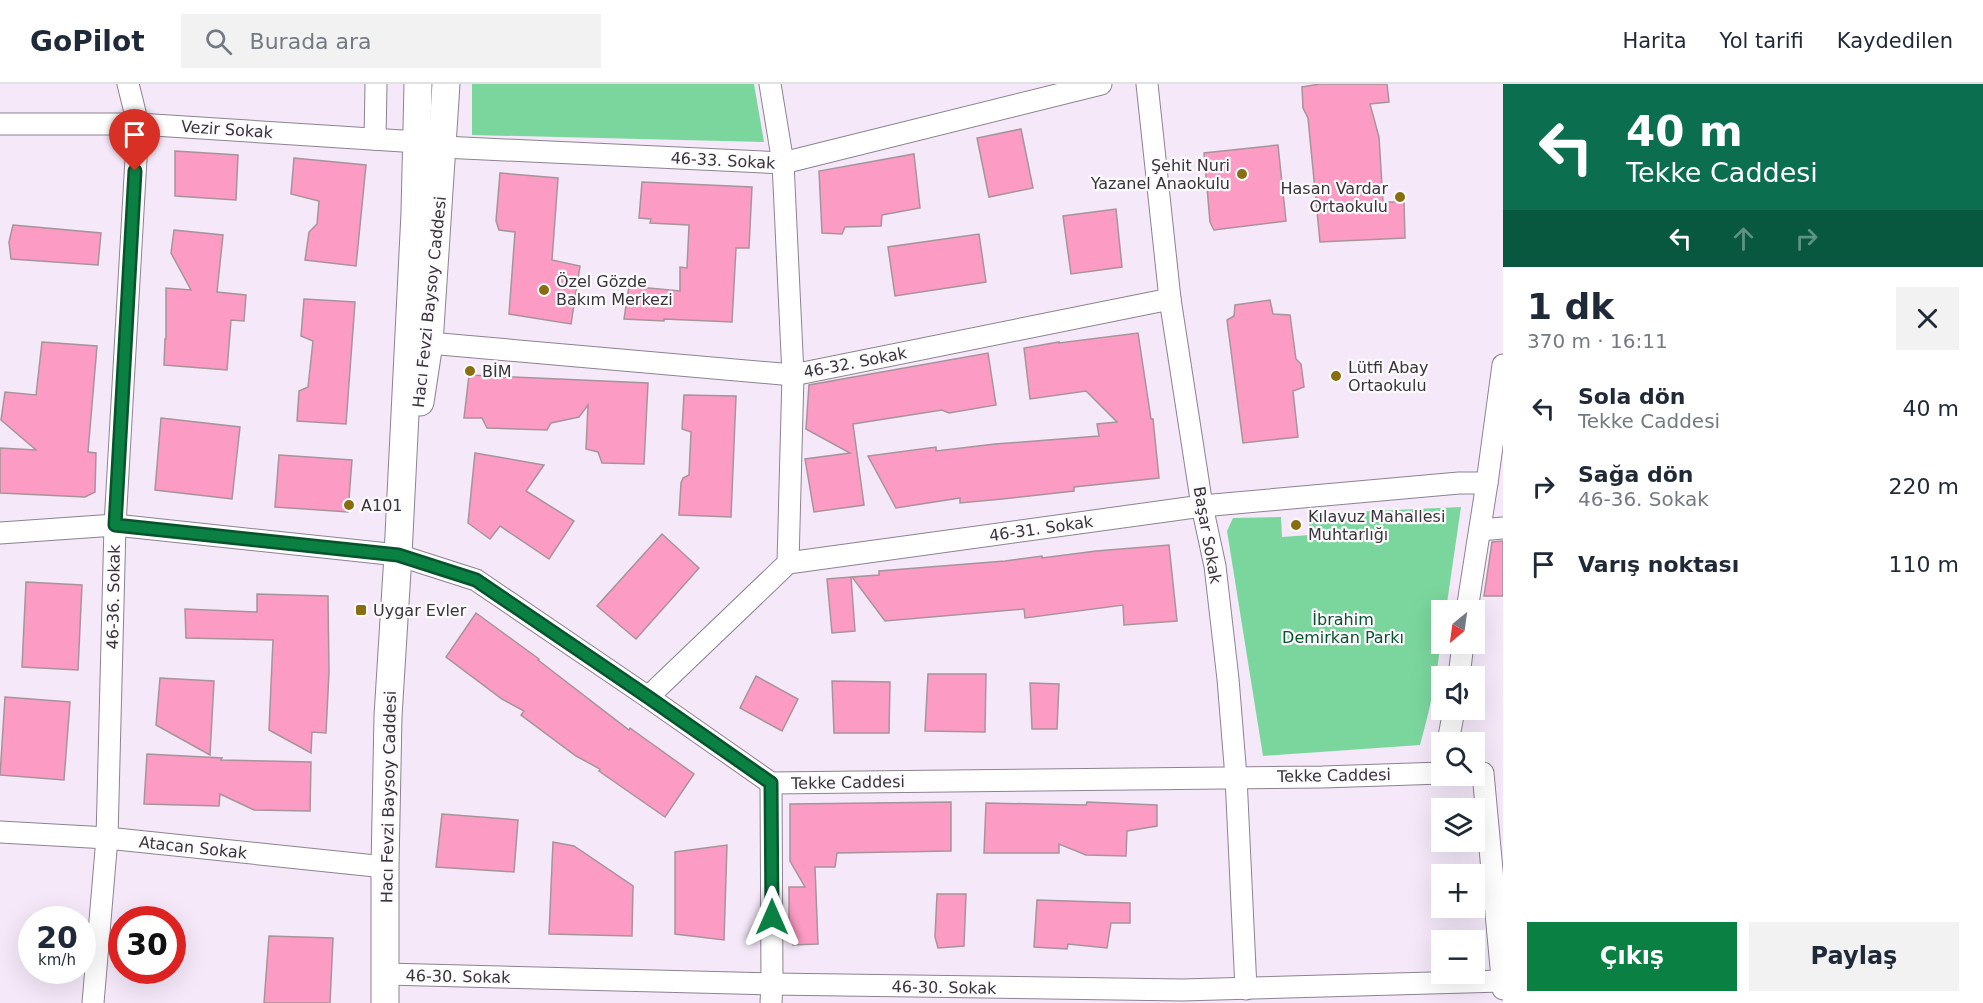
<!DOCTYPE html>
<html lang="tr">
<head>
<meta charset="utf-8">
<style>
  :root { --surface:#fff; --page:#f2f2f3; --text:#1f2937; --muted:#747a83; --line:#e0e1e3; --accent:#0b8043 }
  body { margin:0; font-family:"DejaVu Sans",sans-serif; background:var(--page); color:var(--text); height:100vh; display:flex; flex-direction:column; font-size:22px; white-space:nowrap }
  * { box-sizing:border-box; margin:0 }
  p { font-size:20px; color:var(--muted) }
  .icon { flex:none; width:33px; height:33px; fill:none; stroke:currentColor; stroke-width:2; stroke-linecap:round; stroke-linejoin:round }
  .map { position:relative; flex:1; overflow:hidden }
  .drawer { display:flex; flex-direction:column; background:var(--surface); width:480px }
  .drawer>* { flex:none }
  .hud { background:#0b6e4f; color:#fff; overflow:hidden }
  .needle { width:39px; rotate:209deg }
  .fabs { position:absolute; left:1431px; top:516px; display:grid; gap:12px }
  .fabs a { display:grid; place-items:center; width:54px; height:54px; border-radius:0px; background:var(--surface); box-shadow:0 6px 24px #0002; font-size:30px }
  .speed { position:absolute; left:18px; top:822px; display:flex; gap:12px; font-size:30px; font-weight:700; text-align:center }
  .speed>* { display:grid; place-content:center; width:78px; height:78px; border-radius:50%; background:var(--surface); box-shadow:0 6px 24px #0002; line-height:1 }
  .speed small { font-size:15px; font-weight:400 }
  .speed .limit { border:9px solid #d22; background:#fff; color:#111 }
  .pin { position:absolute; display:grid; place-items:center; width:51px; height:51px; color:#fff; margin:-62px -26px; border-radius:50% 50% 50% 0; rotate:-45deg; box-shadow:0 0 6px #0007 }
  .pin .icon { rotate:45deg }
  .me { position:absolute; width:66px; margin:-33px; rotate:0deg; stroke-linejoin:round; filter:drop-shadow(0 0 4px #0008) }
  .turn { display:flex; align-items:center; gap:21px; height:126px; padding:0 24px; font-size:27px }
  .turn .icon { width:78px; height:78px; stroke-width:2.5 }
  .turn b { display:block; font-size:42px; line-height:51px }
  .lanes { display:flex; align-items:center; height:57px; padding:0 24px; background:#0003; justify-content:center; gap:30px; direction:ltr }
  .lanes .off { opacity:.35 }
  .round { display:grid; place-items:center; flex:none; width:63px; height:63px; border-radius:0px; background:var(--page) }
  .summary { display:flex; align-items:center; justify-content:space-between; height:102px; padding:0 24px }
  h1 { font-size:36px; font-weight:700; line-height:45px }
  .action { display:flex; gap:12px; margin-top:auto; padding:12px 24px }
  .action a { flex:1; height:69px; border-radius:0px; background:var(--accent); color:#fff; font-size:24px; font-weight:700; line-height:69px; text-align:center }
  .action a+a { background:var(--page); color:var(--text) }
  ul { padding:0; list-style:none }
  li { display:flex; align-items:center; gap:18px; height:78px; padding:0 24px }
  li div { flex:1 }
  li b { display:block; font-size:22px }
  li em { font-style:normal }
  header { display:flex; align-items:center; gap:36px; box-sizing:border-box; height:84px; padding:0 30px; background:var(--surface); border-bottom:2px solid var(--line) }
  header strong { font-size:28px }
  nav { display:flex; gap:33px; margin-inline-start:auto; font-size:21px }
  .search { width:420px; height:54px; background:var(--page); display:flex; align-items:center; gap:15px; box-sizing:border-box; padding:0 21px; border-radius:0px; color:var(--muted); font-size:22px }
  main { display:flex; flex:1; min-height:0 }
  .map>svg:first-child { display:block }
  .green { fill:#7bd69d }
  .building { fill:#fc9bc4; stroke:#a7949b; stroke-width:1.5 }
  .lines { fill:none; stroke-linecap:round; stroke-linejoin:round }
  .minor-casing { stroke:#8c8290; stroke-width:23 }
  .tertiary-casing { stroke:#8c8290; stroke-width:29 }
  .minor { stroke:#fff; stroke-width:21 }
  .tertiary { stroke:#fff; stroke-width:27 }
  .route-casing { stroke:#07532c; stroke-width:15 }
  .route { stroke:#0b8043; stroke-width:10 }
  .poi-dot { fill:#876f0f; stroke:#fcfafd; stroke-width:2 }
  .labels { text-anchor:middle; stroke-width:4.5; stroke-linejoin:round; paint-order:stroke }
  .street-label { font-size:16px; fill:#38343a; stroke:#fcfafd }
  .poi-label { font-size:16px; fill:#38343a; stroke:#fcfafd; text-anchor:start }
  .park-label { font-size:16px; fill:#06532e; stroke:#fcfafd }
</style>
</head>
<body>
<header>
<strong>GoPilot</strong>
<div class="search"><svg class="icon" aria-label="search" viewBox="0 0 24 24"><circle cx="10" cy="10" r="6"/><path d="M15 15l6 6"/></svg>Burada ara</div>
<nav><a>Harita</a><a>Yol tarifi</a><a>Kaydedilen</a></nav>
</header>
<main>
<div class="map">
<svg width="1503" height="919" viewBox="0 0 1503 919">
  <rect width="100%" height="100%" fill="#f5e9f9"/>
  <g class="green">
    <path d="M472,0h282l10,58 -292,-7z"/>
    <path d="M1461,423l-15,103h-4c0,47 -10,91 -22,135l-157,11 -36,-225 6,-13 48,-1 1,20 28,-2 -2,-21z"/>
  </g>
  <g class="building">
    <path d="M1320,0h67l2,18 -19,2 9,33 4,65h21l1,36 -85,4 -12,-124 -5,-10 -1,-21z"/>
    <path d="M1021,45l12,59 -44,9 -12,-59z"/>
    <path d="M1278,61l8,76 -72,9 -4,-8 -6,-69z"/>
    <path d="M175,67l63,4 -2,45 -61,-4z"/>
    <path d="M914,70l6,54 -38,7 -1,11 -36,1 -3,7 -20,-1 -3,-62z"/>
    <path d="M294,74l72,7 -10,101 -51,-6 4,-28 8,-8 2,-23 -28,-7z"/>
    <path d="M500,89l58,5 -6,82 28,6 -9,58 -62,-10 6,-82 -16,-2 -3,-9z"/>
    <path d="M642,98l110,5 -3,61h-13l-4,74 -68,-3v2l-40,-2 5,-33 51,5v-24l7,1 2,-43 -39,-2 1,-4 -12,-1z"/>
    <path d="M1116,125l6,58 -51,7 -8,-58z"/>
    <path d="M13,141l88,8 -3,32 -87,-6 -2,-17z"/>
    <path d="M174,146l49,5 -6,57 29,3 -2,26 -13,-1 -4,50 -63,-5 1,-26h1v-51l25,2 -20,-37z"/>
    <path d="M979,150l7,48 -91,14 -7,-49z"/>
    <path d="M304,215l51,3 -9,122 -49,-3 2,-30 9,-4 5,-46 -12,-5z"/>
    <path d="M1270,216l3,14 17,1 6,44 5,5 3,23 -11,4 5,46 -55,6 -16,-123 7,-4 1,-11z"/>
    <path d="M1138,249l13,86h2l6,59 -85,9v4l-72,8 -42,4v-5l-64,10 -28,-52 68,-9v4l59,-7 104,-8 -2,-12 20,-2 -31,-31 -56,8 -6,-51 35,-6v1z"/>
    <path d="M42,258l55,4 -9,106 8,1 -1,39 -10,5 -85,-4v-45l36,2 -35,-30 4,-28 31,3z"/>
    <path d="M988,269l8,52 -47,8 -7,-3 -89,14 11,81 -50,7 -9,-53 45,-6 -44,-24 3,-44z"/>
    <path d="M469,291l179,8 -4,81 -42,-1 -4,-11 -12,-3 2,-44 -9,12 -28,6 -4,7 -60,-2 -5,-10h-18z"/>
    <path d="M684,311l52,1 -5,121 -52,-2 2,-32 2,-5 6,-3 2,-43 -9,-3z"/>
    <path d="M161,334l79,9 -8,72 -77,-9z"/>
    <path d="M475,369l69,12 -18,26 48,30 -25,38 -49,-33 -10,13 -22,-16z"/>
    <path d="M279,371l73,5 -4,52 -73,-5z"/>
    <path d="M662,450l37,34 -63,71 -39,-33z"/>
    <path d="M1503,457v55h-19l8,-54z"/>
    <path d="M1169,461l8,76 -53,4 -1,-20 -98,13 -1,-9 -139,12 -33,-44 27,-2v-4l126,-10 37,-5v2l54,-7z"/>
    <path d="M851,493l4,54 -23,2 -5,-54z"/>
    <path d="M26,498l56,3 -4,85 -56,-3z"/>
    <path d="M257,510l71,2 1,76 -3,61 -14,-1 -1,21 -42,-23 4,-90 -87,-2 -1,-29 72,3z"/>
    <path d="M476,529l63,46 -1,1 91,70 1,-2 64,46 -29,43 -66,-46 1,-2 -24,-13 -55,-41 3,-4 -22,-12 -56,-42z"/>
    <path d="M928,590h58l-1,58 -60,-1z"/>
    <path d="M756,592l42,23 -16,32 -42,-23z"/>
    <path d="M160,594l54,3 -4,74 -54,-30z"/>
    <path d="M832,597l58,1 -1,51h-55z"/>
    <path d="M1030,599l29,1 -2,45h-25z"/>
    <path d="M5,613l65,5 -6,78 -64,-5z"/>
    <path d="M147,670l75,4 -1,2 90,2 -1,49 -56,-1 -34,-16 -1,12 -75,-2z"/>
    <path d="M951,718v49l-114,2 -2,14h-20l3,77 -25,1 -4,-7v-51h16l-15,-26v-57z"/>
    <path d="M1087,718l70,3v21l-30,5 -1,25 -40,-1 -27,-11v9h-75l2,-50 100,2z"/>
    <path d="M442,730l76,6 -4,52 -78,-5z"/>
    <path d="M553,758l21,4 59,40 -1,50 -83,-2z"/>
    <path d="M727,761l-3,95 -49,-6v-82z"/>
    <path d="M937,810h29l-2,52 -26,2 -3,-11z"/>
    <path d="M1037,816l93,3v20h-19l-4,25 -39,-4 -1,5 -33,-2z"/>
    <path d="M269,852l64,2 -3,65h-66z"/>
  </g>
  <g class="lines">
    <defs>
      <g id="minor">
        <path d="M770,0l13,79 10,212 -5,188"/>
        <path d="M1147,0l23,215 32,207 13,60 13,113 8,98 10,212"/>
        <path d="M0,40h138l280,18"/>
        <path d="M375,55l1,-55"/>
        <path d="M443,63l340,16 318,-79"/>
        <path d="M429,259l364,32 377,-76"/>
        <path d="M1480,446l23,-2"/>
        <path d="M0,449l115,-8 283,30 78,25 172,117 123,86 552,-6 119,-4"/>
        <path d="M1467,526l20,-127 16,-118"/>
        <path d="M1459,592l4,-32"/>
        <path d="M648,613l140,-134 414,-57 257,-23h28"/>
        <path d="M1448,658l6,-32"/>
        <path d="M1483,689l20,216"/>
        <path d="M0,748l107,6 278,29"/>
        <path d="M386,890l386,10 410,6 320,-9"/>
        <path d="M93,919l14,-165 8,-313 23,-401 -10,-40"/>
        <path d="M771,919l1,-19 -1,-201"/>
      </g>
      <g id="tertiary">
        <path d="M420,318l9,-59 17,-259"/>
        <path d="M385,919v-136l3,-151 10,-161 17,-342 3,-129"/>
      </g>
    </defs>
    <use href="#minor" class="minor-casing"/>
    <use href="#tertiary" class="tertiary-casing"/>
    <use href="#minor" class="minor"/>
    <use href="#tertiary" class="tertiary"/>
  </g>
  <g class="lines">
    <defs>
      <path id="route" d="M135,87l-20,354 283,30 78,25 172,117 123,86 1,134"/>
    </defs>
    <use href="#route" class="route-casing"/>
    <use href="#route" class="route"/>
  </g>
  <g class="poi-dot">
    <circle cx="1242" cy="90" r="6"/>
    <circle cx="1400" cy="113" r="6"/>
    <circle cx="544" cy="206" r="6"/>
    <circle cx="470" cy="287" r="6"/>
    <circle cx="1336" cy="292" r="6"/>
    <circle cx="349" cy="421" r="6"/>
    <circle cx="1296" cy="441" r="6"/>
    <rect x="355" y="520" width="12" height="12" rx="3"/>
  </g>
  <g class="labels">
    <g class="street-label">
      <text transform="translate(227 45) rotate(4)" y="6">Vezir Sokak</text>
      <text transform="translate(723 76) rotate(3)" y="6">46-33. Sokak</text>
      <text transform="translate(429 218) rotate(-84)" y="6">Hacı Fevzi Baysoy Caddesi</text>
      <text transform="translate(855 278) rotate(-11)" y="6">46-32. Sokak</text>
      <text transform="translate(1041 444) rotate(-8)" y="6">46-31. Sokak</text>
      <text transform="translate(1208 451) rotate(80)" y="6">Başar Sokak</text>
      <text transform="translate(113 513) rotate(-89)" y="6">46-36. Sokak</text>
      <text transform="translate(1334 691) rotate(-1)" y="6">Tekke Caddesi</text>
      <text transform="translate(848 698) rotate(-1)" y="6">Tekke Caddesi</text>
      <text transform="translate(388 713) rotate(-89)" y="6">Hacı Fevzi Baysoy Caddesi</text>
      <text transform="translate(193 763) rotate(6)" y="6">Atacan Sokak</text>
      <text transform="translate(458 892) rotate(1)" y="6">46-30. Sokak</text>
      <text transform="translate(944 903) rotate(1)" y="6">46-30. Sokak</text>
    </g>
    <g class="poi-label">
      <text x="1230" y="87" text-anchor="end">Şehit Nuri<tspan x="1230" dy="18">Yazanel Anaokulu</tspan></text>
      <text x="1388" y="110" text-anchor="end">Hasan Vardar<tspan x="1388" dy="18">Ortaokulu</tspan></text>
      <text x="556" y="203">Özel Gözde<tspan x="556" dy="18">Bakım Merkezi</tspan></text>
      <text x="1348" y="289">Lütfi Abay<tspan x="1348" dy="18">Ortaokulu</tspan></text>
      <text x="482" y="293">BİM</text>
      <text x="361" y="427">A101</text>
      <text x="1308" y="438">Kılavuz Mahallesi<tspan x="1308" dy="18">Muhtarlığı</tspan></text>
      <text x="373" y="532">Uygar Evler</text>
    </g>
    <g class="park-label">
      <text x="1343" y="541">İbrahim<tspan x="1343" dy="18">Demirkan Parkı</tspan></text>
    </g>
  </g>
</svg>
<div class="fabs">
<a><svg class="needle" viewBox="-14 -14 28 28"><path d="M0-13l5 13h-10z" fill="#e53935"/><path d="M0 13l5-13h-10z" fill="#747a83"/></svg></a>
<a><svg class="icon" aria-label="sound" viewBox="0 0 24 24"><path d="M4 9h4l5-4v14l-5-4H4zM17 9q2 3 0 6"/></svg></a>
<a><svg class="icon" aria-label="search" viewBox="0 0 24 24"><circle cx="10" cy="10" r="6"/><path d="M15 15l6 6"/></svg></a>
<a><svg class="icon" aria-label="layers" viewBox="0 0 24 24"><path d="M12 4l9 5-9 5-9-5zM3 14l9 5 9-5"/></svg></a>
<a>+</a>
<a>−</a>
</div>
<div class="speed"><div>20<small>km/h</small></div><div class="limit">30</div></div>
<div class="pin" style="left:135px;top:87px;background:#d93025"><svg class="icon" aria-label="arrive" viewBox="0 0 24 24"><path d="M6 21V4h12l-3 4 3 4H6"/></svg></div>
<svg class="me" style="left:772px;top:833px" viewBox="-20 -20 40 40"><path d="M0-17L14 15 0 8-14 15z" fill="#0b8043" stroke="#fff" stroke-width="4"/></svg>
</div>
<section class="drawer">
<div class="hud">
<div class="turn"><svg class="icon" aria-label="left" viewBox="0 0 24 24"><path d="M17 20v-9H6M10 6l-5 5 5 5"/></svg><div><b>40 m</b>Tekke Caddesi</div></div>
<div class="lanes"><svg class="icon" aria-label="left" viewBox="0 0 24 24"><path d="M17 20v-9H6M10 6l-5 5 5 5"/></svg><svg class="icon off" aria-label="ahead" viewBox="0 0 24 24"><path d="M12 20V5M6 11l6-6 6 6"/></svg><svg class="icon off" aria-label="right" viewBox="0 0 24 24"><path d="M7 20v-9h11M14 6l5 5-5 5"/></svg></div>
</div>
<div class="summary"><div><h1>1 dk</h1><p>370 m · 16:11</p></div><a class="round"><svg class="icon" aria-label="close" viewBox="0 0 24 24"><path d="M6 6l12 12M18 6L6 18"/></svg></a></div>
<ul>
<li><svg class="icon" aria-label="left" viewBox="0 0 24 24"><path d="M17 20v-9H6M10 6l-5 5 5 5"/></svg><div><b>Sola dön</b><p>Tekke Caddesi</p></div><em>40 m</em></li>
<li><svg class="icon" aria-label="right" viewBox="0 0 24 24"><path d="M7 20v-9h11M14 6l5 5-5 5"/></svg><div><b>Sağa dön</b><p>46-36. Sokak</p></div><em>220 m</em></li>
<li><svg class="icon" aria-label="arrive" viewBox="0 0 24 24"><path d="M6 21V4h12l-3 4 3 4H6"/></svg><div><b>Varış noktası</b></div><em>110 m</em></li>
</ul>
<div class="action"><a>Çıkış</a><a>Paylaş</a></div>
</section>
</main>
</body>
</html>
